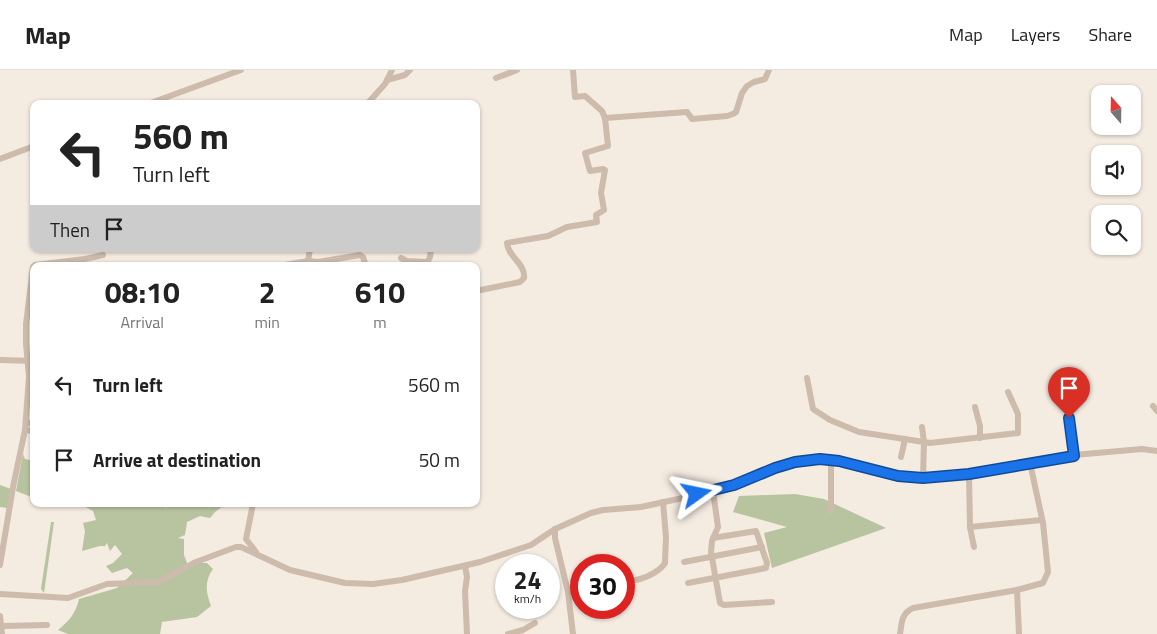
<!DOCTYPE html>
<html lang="en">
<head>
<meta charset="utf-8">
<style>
  :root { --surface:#fff; --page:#f2f2f2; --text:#222; --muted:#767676; --line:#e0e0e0 }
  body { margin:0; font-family:"Titillium Web",sans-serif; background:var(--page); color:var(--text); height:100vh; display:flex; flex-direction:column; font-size:19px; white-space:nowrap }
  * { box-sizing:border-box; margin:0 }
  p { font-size:16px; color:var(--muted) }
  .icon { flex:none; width:28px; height:28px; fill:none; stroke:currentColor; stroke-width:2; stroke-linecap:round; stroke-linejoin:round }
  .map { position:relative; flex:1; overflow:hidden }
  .drawer { position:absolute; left:30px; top:192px; width:450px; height:245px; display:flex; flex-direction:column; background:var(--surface); border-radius:10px; box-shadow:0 1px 4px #0004 }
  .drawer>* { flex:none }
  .guide { position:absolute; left:30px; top:30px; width:450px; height:152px; border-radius:10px; box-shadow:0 1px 4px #0004; background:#fff; color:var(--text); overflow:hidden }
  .needle { width:32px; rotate:340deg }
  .buttons { position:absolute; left:1091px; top:15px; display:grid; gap:10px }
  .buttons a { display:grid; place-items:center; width:50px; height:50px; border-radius:10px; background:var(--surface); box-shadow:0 1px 4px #0004; font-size:25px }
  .speed { position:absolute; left:495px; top:484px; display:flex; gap:10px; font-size:25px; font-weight:700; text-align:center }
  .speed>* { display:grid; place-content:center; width:65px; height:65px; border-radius:50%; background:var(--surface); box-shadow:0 1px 4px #0004; line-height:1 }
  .speed small { font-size:12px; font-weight:400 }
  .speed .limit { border:8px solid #d22; background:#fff; color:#111 }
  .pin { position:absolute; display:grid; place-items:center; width:42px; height:42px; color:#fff; margin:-51px -21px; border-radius:50% 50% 50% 0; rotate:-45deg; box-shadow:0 0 5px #0007 }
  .pin .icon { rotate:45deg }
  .me { position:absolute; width:55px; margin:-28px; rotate:78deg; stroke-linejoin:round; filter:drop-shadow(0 0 4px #0008) }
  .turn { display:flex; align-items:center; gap:18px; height:105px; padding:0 20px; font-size:22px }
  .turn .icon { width:65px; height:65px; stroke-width:2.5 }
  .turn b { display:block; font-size:35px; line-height:42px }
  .then { display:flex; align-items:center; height:48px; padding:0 20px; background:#0003; gap:10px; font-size:19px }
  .eta { display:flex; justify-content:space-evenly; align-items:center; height:85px; text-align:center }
  .eta b { font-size:30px; font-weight:700; line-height:35px }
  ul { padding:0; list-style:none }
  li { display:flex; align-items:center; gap:15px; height:75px; padding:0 20px }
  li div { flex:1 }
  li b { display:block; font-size:19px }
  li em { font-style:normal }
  header { display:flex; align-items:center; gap:30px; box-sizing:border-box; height:70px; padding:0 25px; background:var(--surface); border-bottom:1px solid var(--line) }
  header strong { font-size:24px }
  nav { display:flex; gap:28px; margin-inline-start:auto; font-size:18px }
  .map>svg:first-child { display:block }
  .green { fill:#b8c4a0 }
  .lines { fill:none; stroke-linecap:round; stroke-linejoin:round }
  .minor { stroke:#cdbbac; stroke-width:6 }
  .route-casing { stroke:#114b97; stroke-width:12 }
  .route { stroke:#1a73e8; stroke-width:9 }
</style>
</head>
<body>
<header>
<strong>Map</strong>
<nav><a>Map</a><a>Layers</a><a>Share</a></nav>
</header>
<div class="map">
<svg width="1157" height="564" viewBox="0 0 1157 564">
  <rect width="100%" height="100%" fill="#f4ebe1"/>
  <g class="green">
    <path d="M23,384l2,5 9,2v37l-18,-7z"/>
    <path d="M0,415l11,4 -4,19 -7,-1z"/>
    <path d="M795,424l29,5 62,29 -114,40 -8,-35 23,-6 -54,-15 6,-16z"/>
    <path d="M80,434h81l5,4 2,-4h58l-11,8 -5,6 -10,-2 -13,6 -2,13 -7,3 6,1v16l3,8h20l6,6c-9,12 -7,24 -2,37l-14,11 -35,5 -2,12h-92l-10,-4c11,-9 18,-17 21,-31l38,-11 16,-15 -6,-5 -15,5 -6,-7 7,-3 9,-9 -7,-9 -5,6 -3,-8 -2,3h-5l-18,5 3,-20 -2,-8 13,-3 -3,-9z"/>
    <path d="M51,452h3l-10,71 -3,-4z"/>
  </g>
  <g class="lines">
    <g class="minor">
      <path d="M573,0l2,27 10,-1 17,15 3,7 82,-6 5,7 35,-3 6,-2 3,-2 6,-19 5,-7 7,-4 11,-3 4,-9"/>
      <path d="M496,8l21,-8"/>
      <path d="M387,10l18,-5 5,-5"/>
      <path d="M148,34l93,-34"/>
      <path d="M367,34l18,-20 7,-14"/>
      <path d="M0,89l34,-13"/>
      <path d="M401,188l6,3 20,1"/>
      <path d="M308,191l10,1 42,-7 3,2 3,9"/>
      <path d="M426,195l4,-8 1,-8"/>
      <path d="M279,196l29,-5 2,-12"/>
      <path d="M476,221l44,-9 4,-4c2,-14 -16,-21 -17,-35l41,-7 19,-9 30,-5 -1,-7 8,-5 -3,-17 4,-23 -2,-1 -13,2 -5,-18 23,-7 -3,-28"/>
      <path d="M0,290l34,1"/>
      <path d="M807,308l6,31 17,11 29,12 65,10 -1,36"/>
      <path d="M1153,336l4,5"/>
      <path d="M975,337l5,19v12"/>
      <path d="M1069,349l5,36"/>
      <path d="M26,353h8"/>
      <path d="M922,357l2,15 6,1 88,-10v-19l-10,-22"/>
      <path d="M25,360l9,1"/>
      <path d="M901,387l4,-18"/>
      <path d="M831,390v51"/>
      <path d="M969,404l1,53 4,20"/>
      <path d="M713,421l5,36 -6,14 -1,11 9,51 4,2 48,-3"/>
      <path d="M253,434l-7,35 10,13"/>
      <path d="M970,457l72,-7"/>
      <path d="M555,459v9l13,54 5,42"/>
      <path d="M684,492l78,-15"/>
      <path d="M0,495l13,-78 12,-57 4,-53 -3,-33v-20l7,-57 2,-2 50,-6 18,-4"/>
      <path d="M465,496l2,11 -2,14 2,43"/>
      <path d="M688,513l78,-15 1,-5 -11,-32 -43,7"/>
      <path d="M624,516c5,-6 9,-5 16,-7 8,-2 21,-9 25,-16l1,-26 -3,-35"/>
      <path d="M1017,520l2,44"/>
      <path d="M568,522l13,-2"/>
      <path d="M0,524l68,4 39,-14 51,-2 38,-20 40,-15h5l49,23 55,13 28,1 29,-4 78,-18 51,-17 24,-16 36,-16 12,-3 38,-3 79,-17 25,-9 30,-13 20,-6 25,-3 19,2 60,15 24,2 46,-4 105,-19 68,-6 15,2"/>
      <path d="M0,546l2,18"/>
      <path d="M2,556l45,-1"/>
      <path d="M508,564l15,-4 12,-7"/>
      <path d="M900,564c2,-12 1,-20 13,-26l104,-18 26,-7 5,-11 -5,-49 -13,-60"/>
    </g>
  </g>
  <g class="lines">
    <defs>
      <path id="route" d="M697,424l37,-9 41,-17 20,-6 25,-3 19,2 59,15 25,2 46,-4 105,-18 -5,-38"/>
    </defs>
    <use href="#route" class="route-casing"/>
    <use href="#route" class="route"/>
  </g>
</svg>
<div class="buttons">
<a><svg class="needle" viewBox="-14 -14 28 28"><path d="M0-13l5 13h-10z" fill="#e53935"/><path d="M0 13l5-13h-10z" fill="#767676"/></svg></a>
<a><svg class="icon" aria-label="sound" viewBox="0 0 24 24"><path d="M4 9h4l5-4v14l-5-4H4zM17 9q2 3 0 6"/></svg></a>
<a><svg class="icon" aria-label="search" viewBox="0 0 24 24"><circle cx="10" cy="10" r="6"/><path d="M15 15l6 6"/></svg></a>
</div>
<div class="speed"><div>24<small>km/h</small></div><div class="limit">30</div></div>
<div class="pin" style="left:1069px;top:348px;background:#d93025"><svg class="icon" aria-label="arrive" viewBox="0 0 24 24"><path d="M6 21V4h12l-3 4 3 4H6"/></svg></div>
<svg class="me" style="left:697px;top:424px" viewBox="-20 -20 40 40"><path d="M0-17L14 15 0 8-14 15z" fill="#1a73e8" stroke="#fff" stroke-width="4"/></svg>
<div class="guide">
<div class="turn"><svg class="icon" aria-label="left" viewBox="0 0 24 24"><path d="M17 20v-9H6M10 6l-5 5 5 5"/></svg><div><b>560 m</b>Turn left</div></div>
<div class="then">Then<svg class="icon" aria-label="arrive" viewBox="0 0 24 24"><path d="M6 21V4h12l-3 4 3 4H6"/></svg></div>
</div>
<section class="drawer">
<div class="eta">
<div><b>08:10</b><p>Arrival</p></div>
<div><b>2</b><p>min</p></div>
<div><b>610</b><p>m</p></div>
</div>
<ul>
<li><svg class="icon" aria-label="left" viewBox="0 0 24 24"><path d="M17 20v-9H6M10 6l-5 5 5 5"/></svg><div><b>Turn left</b></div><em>560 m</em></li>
<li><svg class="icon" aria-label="arrive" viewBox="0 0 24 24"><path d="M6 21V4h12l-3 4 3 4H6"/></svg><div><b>Arrive at destination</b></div><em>50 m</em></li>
</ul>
</section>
</div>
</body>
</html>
